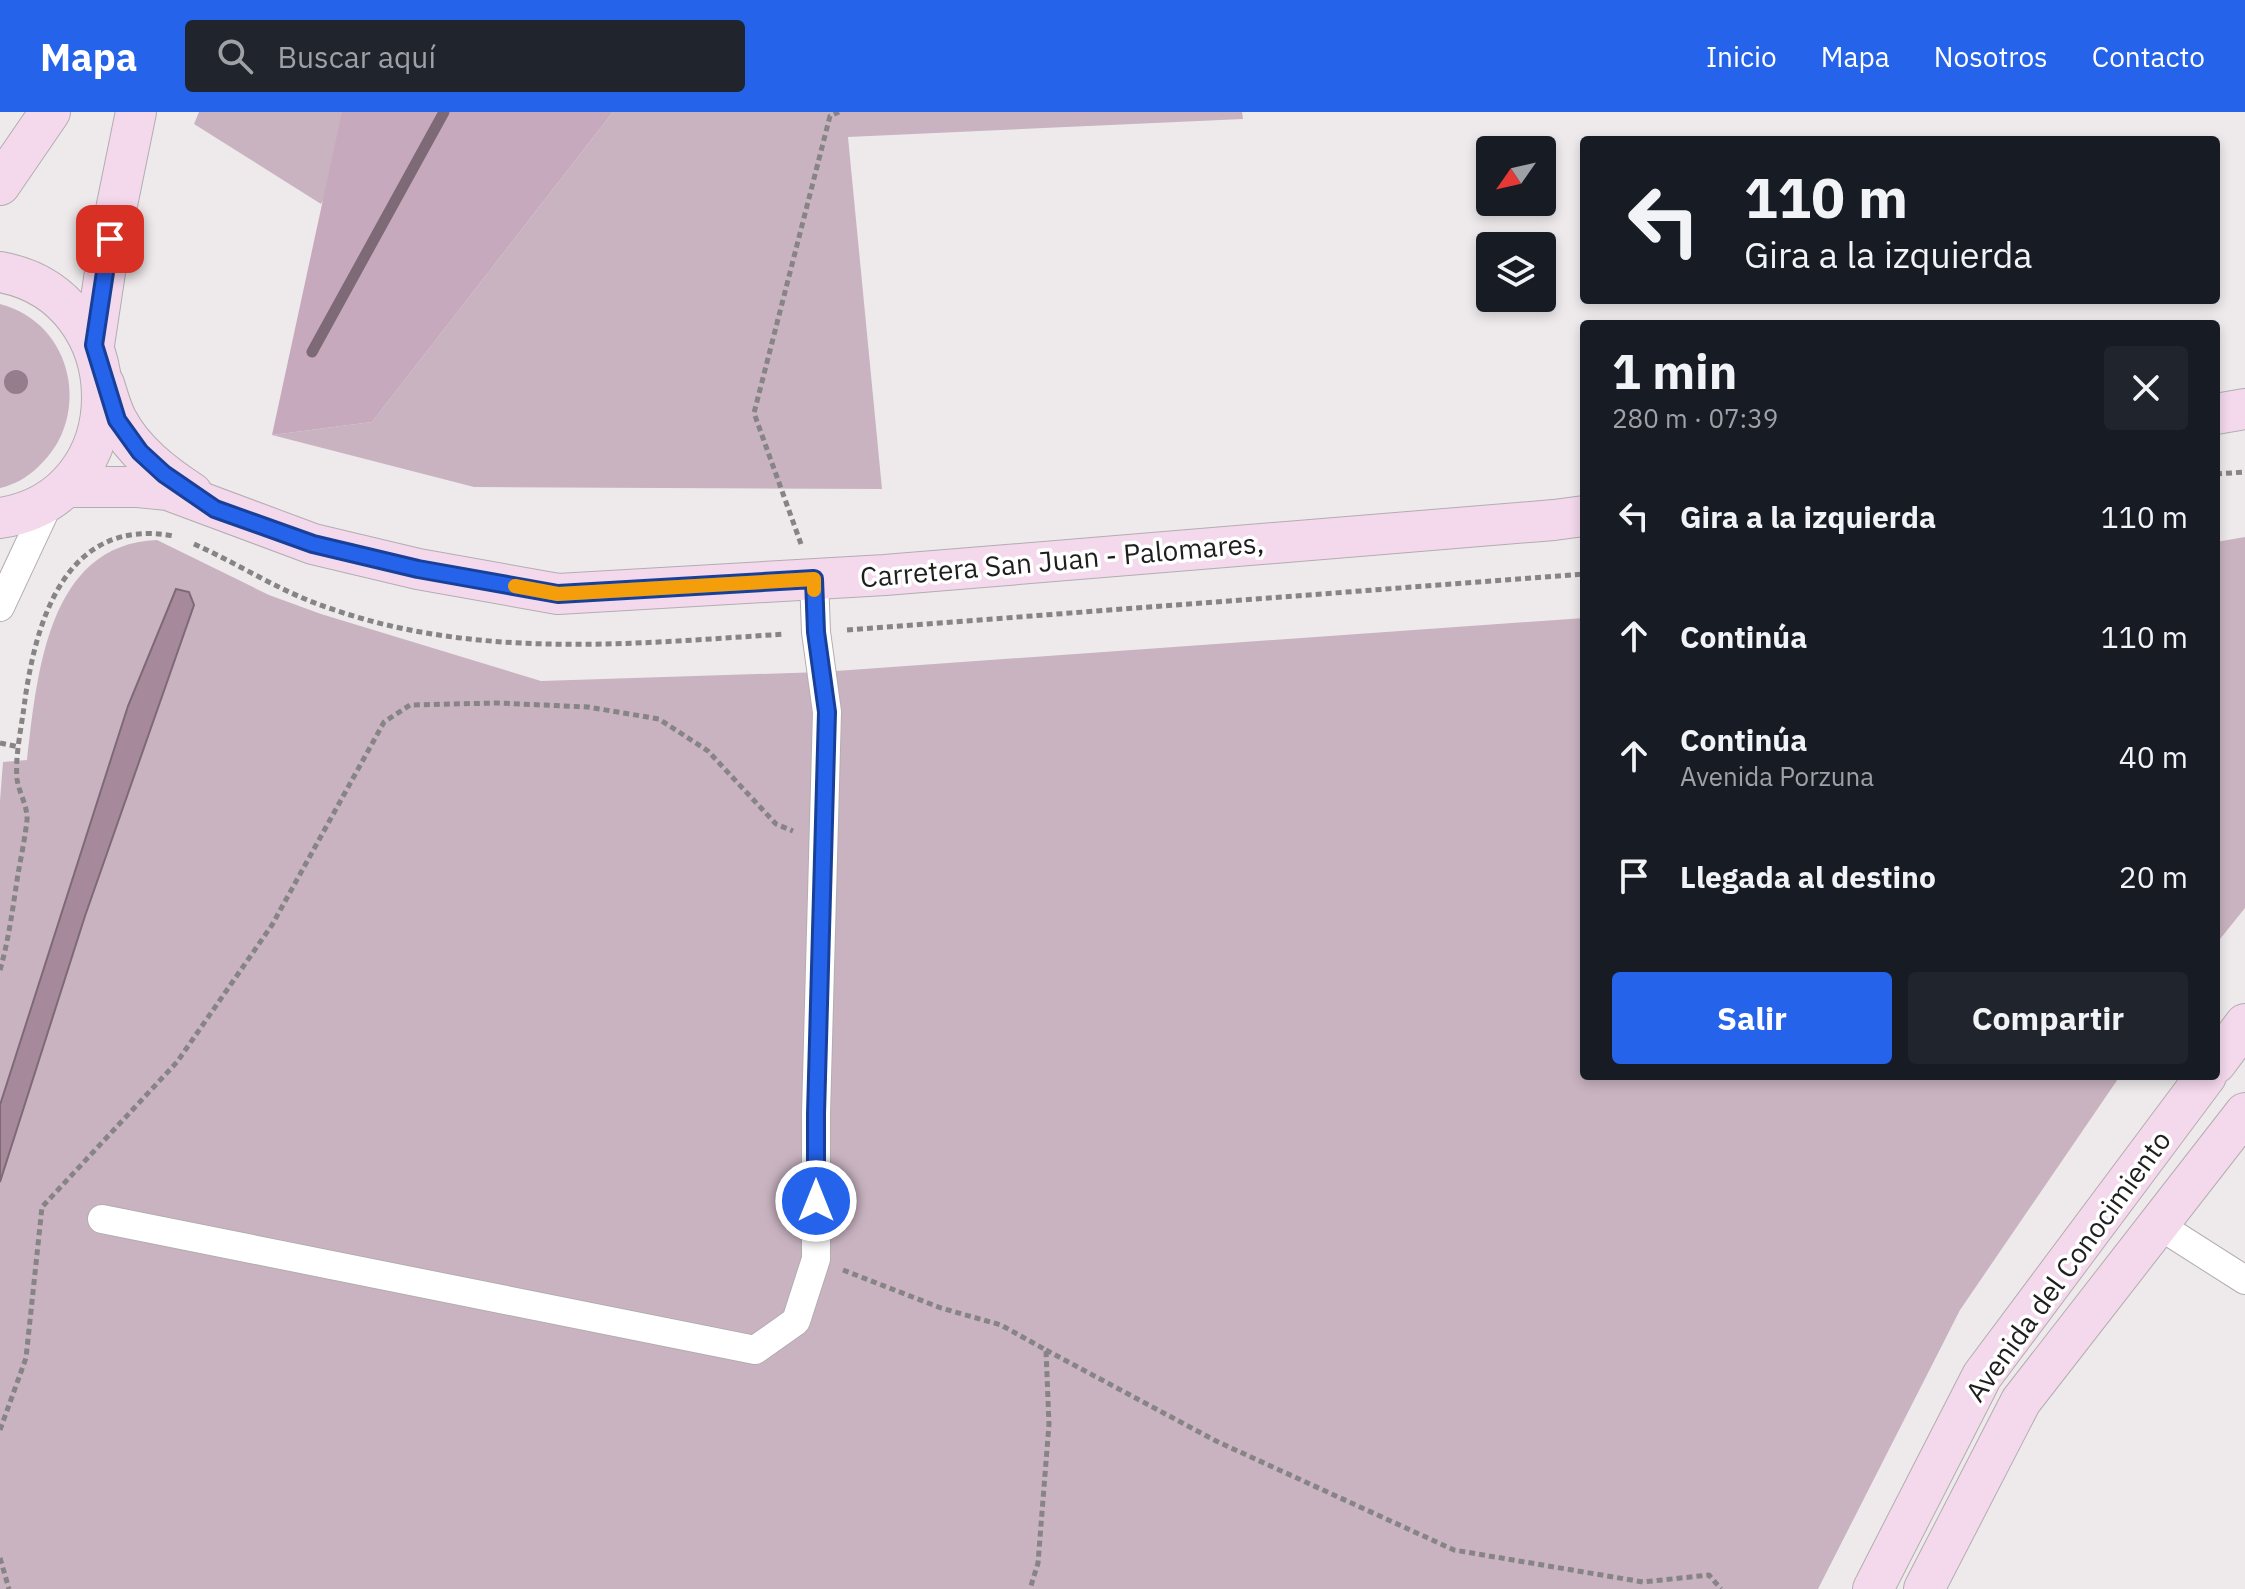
<!DOCTYPE html>
<html lang="es">
<head>
<meta charset="utf-8">
<style>
  :root { --surface:#171b24; --page:#20242c; --text:#f1f3f6; --muted:#9ea1a6; --accent:#2563eb }
  body { margin:0; font-family:"IBM Plex Sans",sans-serif; background:var(--page); color:var(--text); height:100vh; display:flex; flex-direction:column; font-size:30px; white-space:nowrap }
  * { box-sizing:border-box; margin:0 }
  p { font-size:26px; color:var(--muted) }
  .icon { flex:none; width:44px; height:44px; fill:none; stroke:currentColor; stroke-width:2; stroke-linecap:round; stroke-linejoin:round }
  .map { position:relative; flex:1; overflow:hidden }
  .side { position:absolute; left:1580px; top:208px; width:640px; height:760px; display:flex; flex-direction:column; background:var(--surface); border-radius:8px; box-shadow:0 4px 12px #0003 }
  .side>* { flex:none }
  .banner { position:absolute; left:1580px; top:24px; width:640px; height:168px; border-radius:8px; box-shadow:0 4px 12px #0003; background:#171b24; color:var(--text); overflow:hidden }
  .needle { width:52px; rotate:236deg }
  .buttons { position:absolute; left:1476px; top:24px; display:grid; gap:16px }
  .buttons a { display:grid; place-items:center; width:80px; height:80px; border-radius:8px; background:var(--surface); box-shadow:0 4px 12px #0003; font-size:40px }
  .pin { position:absolute; display:grid; place-items:center; width:68px; height:68px; color:#fff; margin:-34px; border-radius:16px; box-shadow:0 4px 12px #0006 }
  .me { position:absolute; width:88px; margin:-44px; rotate:0deg; stroke-linejoin:round; filter:drop-shadow(0 0 6px #0008) }
  .turn { display:flex; align-items:center; gap:28px; height:168px; padding:0 32px; font-size:36px }
  .turn .icon { width:104px; height:104px; stroke-width:2.5 }
  .turn b { display:block; font-size:56px; line-height:68px }
  .round { display:grid; place-items:center; flex:none; width:84px; height:84px; border-radius:8px; background:var(--page) }
  .head { display:flex; align-items:center; justify-content:space-between; height:136px; padding:0 32px }
  h1 { font-size:48px; font-weight:700; line-height:60px }
  .action { display:flex; gap:16px; margin-top:auto; padding:16px 32px }
  .action a { flex:1; height:92px; border-radius:8px; background:var(--accent); color:#fff; font-size:32px; font-weight:700; line-height:92px; text-align:center }
  .action a+a { background:var(--page); color:var(--text) }
  ul { padding:0; list-style:none }
  li { display:flex; align-items:center; gap:24px; height:120px; padding:0 32px }
  li div { flex:1 }
  li b { display:block; font-size:30px }
  li em { font-style:normal }
  header { display:flex; align-items:center; gap:48px; box-sizing:border-box; height:112px; padding:0 40px; background:var(--accent); color:#fff }
  header strong { font-size:38px }
  nav { display:flex; gap:44px; margin-inline-start:auto; font-size:28px }
  .search { width:560px; height:72px; background:var(--page); display:flex; align-items:center; gap:20px; box-sizing:border-box; padding:0 28px; border-radius:8px; color:var(--muted); font-size:30px }
  .map>svg:first-child { display:block }
  .green { fill:#c9b3c1 }
  .forest { fill:#c6a9bc }
  .water { fill:#a68a9c; stroke:#7e6a76; stroke-width:2 }
  .lines { fill:none; stroke-linecap:round; stroke-linejoin:round }
  .stream { stroke:#7e6a76; stroke-width:11 }
  .street-casing { stroke:#b2adb0; stroke-width:30 }
  .secondary-casing { stroke:#b2adb0; stroke-width:42 }
  .path { stroke:#868485; stroke-width:5; stroke-dasharray:6 4; stroke-linecap:butt }
  .street { stroke:#fff; stroke-width:28 }
  .secondary { stroke:#f4d8ec; stroke-width:40 }
  .tree { fill:#957d8d }
  .route-casing { stroke:#184099; stroke-width:20 }
  .route { stroke:#2563eb; stroke-width:14 }
  .slow { stroke:#f59e0b; stroke-width:14 }
  .labels { text-anchor:middle; stroke-width:7; stroke-linejoin:round; paint-order:stroke }
  .street-label { font-size:28px; fill:#1f1e1f; stroke:#fff }
</style>
</head>
<body>
<header>
<strong>Mapa</strong>
<div class="search"><svg class="icon" aria-label="search" viewBox="0 0 24 24"><circle cx="10" cy="10" r="6"/><path d="M15 15l6 6"/></svg>Buscar aquí</div>
<nav><a>Inicio</a><a>Mapa</a><a>Nosotros</a><a>Contacto</a></nav>
</header>
<div class="map">
<svg width="2245" height="1477" viewBox="0 0 2245 1477">
  <rect width="100%" height="100%" fill="#eeeaec"/>
  <g class="green">
    <path d="M199,0h174l-52,92 -127,-80z"/>
    <path d="M613,0h629l1,7 -395,18 34,352 -408,-2 -202,-52 100,-13z"/>
    <path d="M0,192c74,19 93,114 38,163 -10,10 -24,18 -38,21z"/>
    <path d="M2245,425v371l-29,36v-402z"/>
    <path d="M157,428l112,55 52,19 220,67 281,-9 762,-54v458h536l-160,234 -142,279h-1818v-788l3,-39 24,-2c10,-84 20,-216 130,-220z"/>
  </g>
  <path class="forest" d="M342,0h271l-241,310 -100,13z"/>
  <path class="water" d="M176,477l13,3 5,13 -109,311 -85,266v-77l128,-399z"/>
  <g class="lines">
    <path class="stream" d="M312,240l132,-240"/>
    <defs>
      <g id="street">
        <path d="M0,495l51,-109"/>
        <path d="M102,1107l653,131 41,-29 20,-62v-145l11,-402 -11,-80 -2,-53"/>
        <path d="M2157,1112l88,56"/>
      </g>
      <g id="secondary">
        <path d="M0,73l50,-73"/>
        <path d="M0,160c135,24 137,226 0,246"/>
        <path d="M94,233l16,-106 26,-127"/>
        <path d="M104,272c4,12 7,25 13,36 16,31 46,54 75,73"/>
        <path d="M2216,302l29,-5"/>
        <path d="M66,375h72l30,3 145,54 105,25 140,25 327,-19 669,-55 30,-4"/>
        <path d="M2216,951l29,-39"/>
        <path d="M1873,1477l109,-213 224,-300"/>
        <path d="M1924,1477l97,-188 224,-288"/>
      </g>
    </defs>
    <use href="#street" class="street-casing"/>
    <use href="#secondary" class="secondary-casing"/>
    <g class="path">
      <path d="M2216,362l29,-2"/>
      <path d="M194,432c45,20 85,47 132,63 148,53 306,37 459,27"/>
      <path d="M801,432l-47,-131 76,-297 9,-4"/>
      <path d="M847,518l737,-56"/>
      <path d="M0,631l19,4"/>
      <path d="M0,858c9,-31 13,-64 18,-96 3,-17 7,-36 9,-54 1,-13 -8,-27 -10,-41 -2,-23 4,-49 7,-72 11,-85 41,-191 150,-171"/>
      <path d="M843,1158l98,38 60,17 45,25 3,74 -11,139 -8,26"/>
      <path d="M1046,1238l170,91 238,109 189,32 66,-7 12,14"/>
      <path d="M0,1318l26,-72 16,-151 135,-145 95,-137 112,-203 26,-17 87,-2 91,4 71,12 49,32 68,73 17,7"/>
      <path d="M0,1446l9,31"/>
    </g>
    <use href="#street" class="street"/>
    <use href="#secondary" class="secondary"/>
  </g>
  <circle class="tree" cx="16" cy="270" r="12"/>
  <g class="lines">
    <defs>
      <path id="route" d="M110,127l-16,106 23,75 23,32 24,22 51,35 98,35 105,25 140,25 256,-15 2,53 11,80 -11,402v87"/>
    </defs>
    <use href="#route" class="route-casing"/>
    <use href="#route" class="route"/>
    <path class="slow" d="M515,474l43,8 256,-15v11"/>
  </g>
  <g class="labels">
    <g class="street-label">
      <text transform="translate(1062 448) rotate(-5)" y="10">Carretera San Juan - Palomares,</text>
      <text transform="translate(2068 1154) rotate(-54)" y="10">Avenida del Conocimiento</text>
    </g>
  </g>
</svg>
<div class="buttons">
<a><svg class="needle" viewBox="-14 -14 28 28"><path d="M0-13l5 13h-10z" fill="#e53935"/><path d="M0 13l5-13h-10z" fill="#9ea1a6"/></svg></a>
<a><svg class="icon" aria-label="layers" viewBox="0 0 24 24"><path d="M12 4l9 5-9 5-9-5zM3 14l9 5 9-5"/></svg></a>
</div>
<div class="pin" style="left:110px;top:127px;background:#d93025"><svg class="icon" aria-label="arrive" viewBox="0 0 24 24"><path d="M6 21V4h12l-3 4 3 4H6"/></svg></div>
<svg class="me" style="left:816px;top:1089px" viewBox="-20 -20 40 40"><circle r="17" fill="#2563eb" stroke="#fff" stroke-width="3"/><path d="M0-11L8 9 0 5-8 9z" fill="#fff"/></svg>
<div class="banner">
<div class="turn"><svg class="icon" aria-label="left" viewBox="0 0 24 24"><path d="M17 20v-9H6M10 6l-5 5 5 5"/></svg><div><b>110 m</b>Gira a la izquierda</div></div>
</div>
<section class="side">
<div class="head"><div><h1>1 min</h1><p>280 m · 07:39</p></div><a class="round"><svg class="icon" aria-label="close" viewBox="0 0 24 24"><path d="M6 6l12 12M18 6L6 18"/></svg></a></div>
<ul>
<li><svg class="icon" aria-label="left" viewBox="0 0 24 24"><path d="M17 20v-9H6M10 6l-5 5 5 5"/></svg><div><b>Gira a la izquierda</b></div><em>110 m</em></li>
<li><svg class="icon" aria-label="ahead" viewBox="0 0 24 24"><path d="M12 20V5M6 11l6-6 6 6"/></svg><div><b>Continúa</b></div><em>110 m</em></li>
<li><svg class="icon" aria-label="ahead" viewBox="0 0 24 24"><path d="M12 20V5M6 11l6-6 6 6"/></svg><div><b>Continúa</b><p>Avenida Porzuna</p></div><em>40 m</em></li>
<li><svg class="icon" aria-label="arrive" viewBox="0 0 24 24"><path d="M6 21V4h12l-3 4 3 4H6"/></svg><div><b>Llegada al destino</b></div><em>20 m</em></li>
</ul>
<div class="action"><a>Salir</a><a>Compartir</a></div>
</section>
</div>
</body>
</html>
